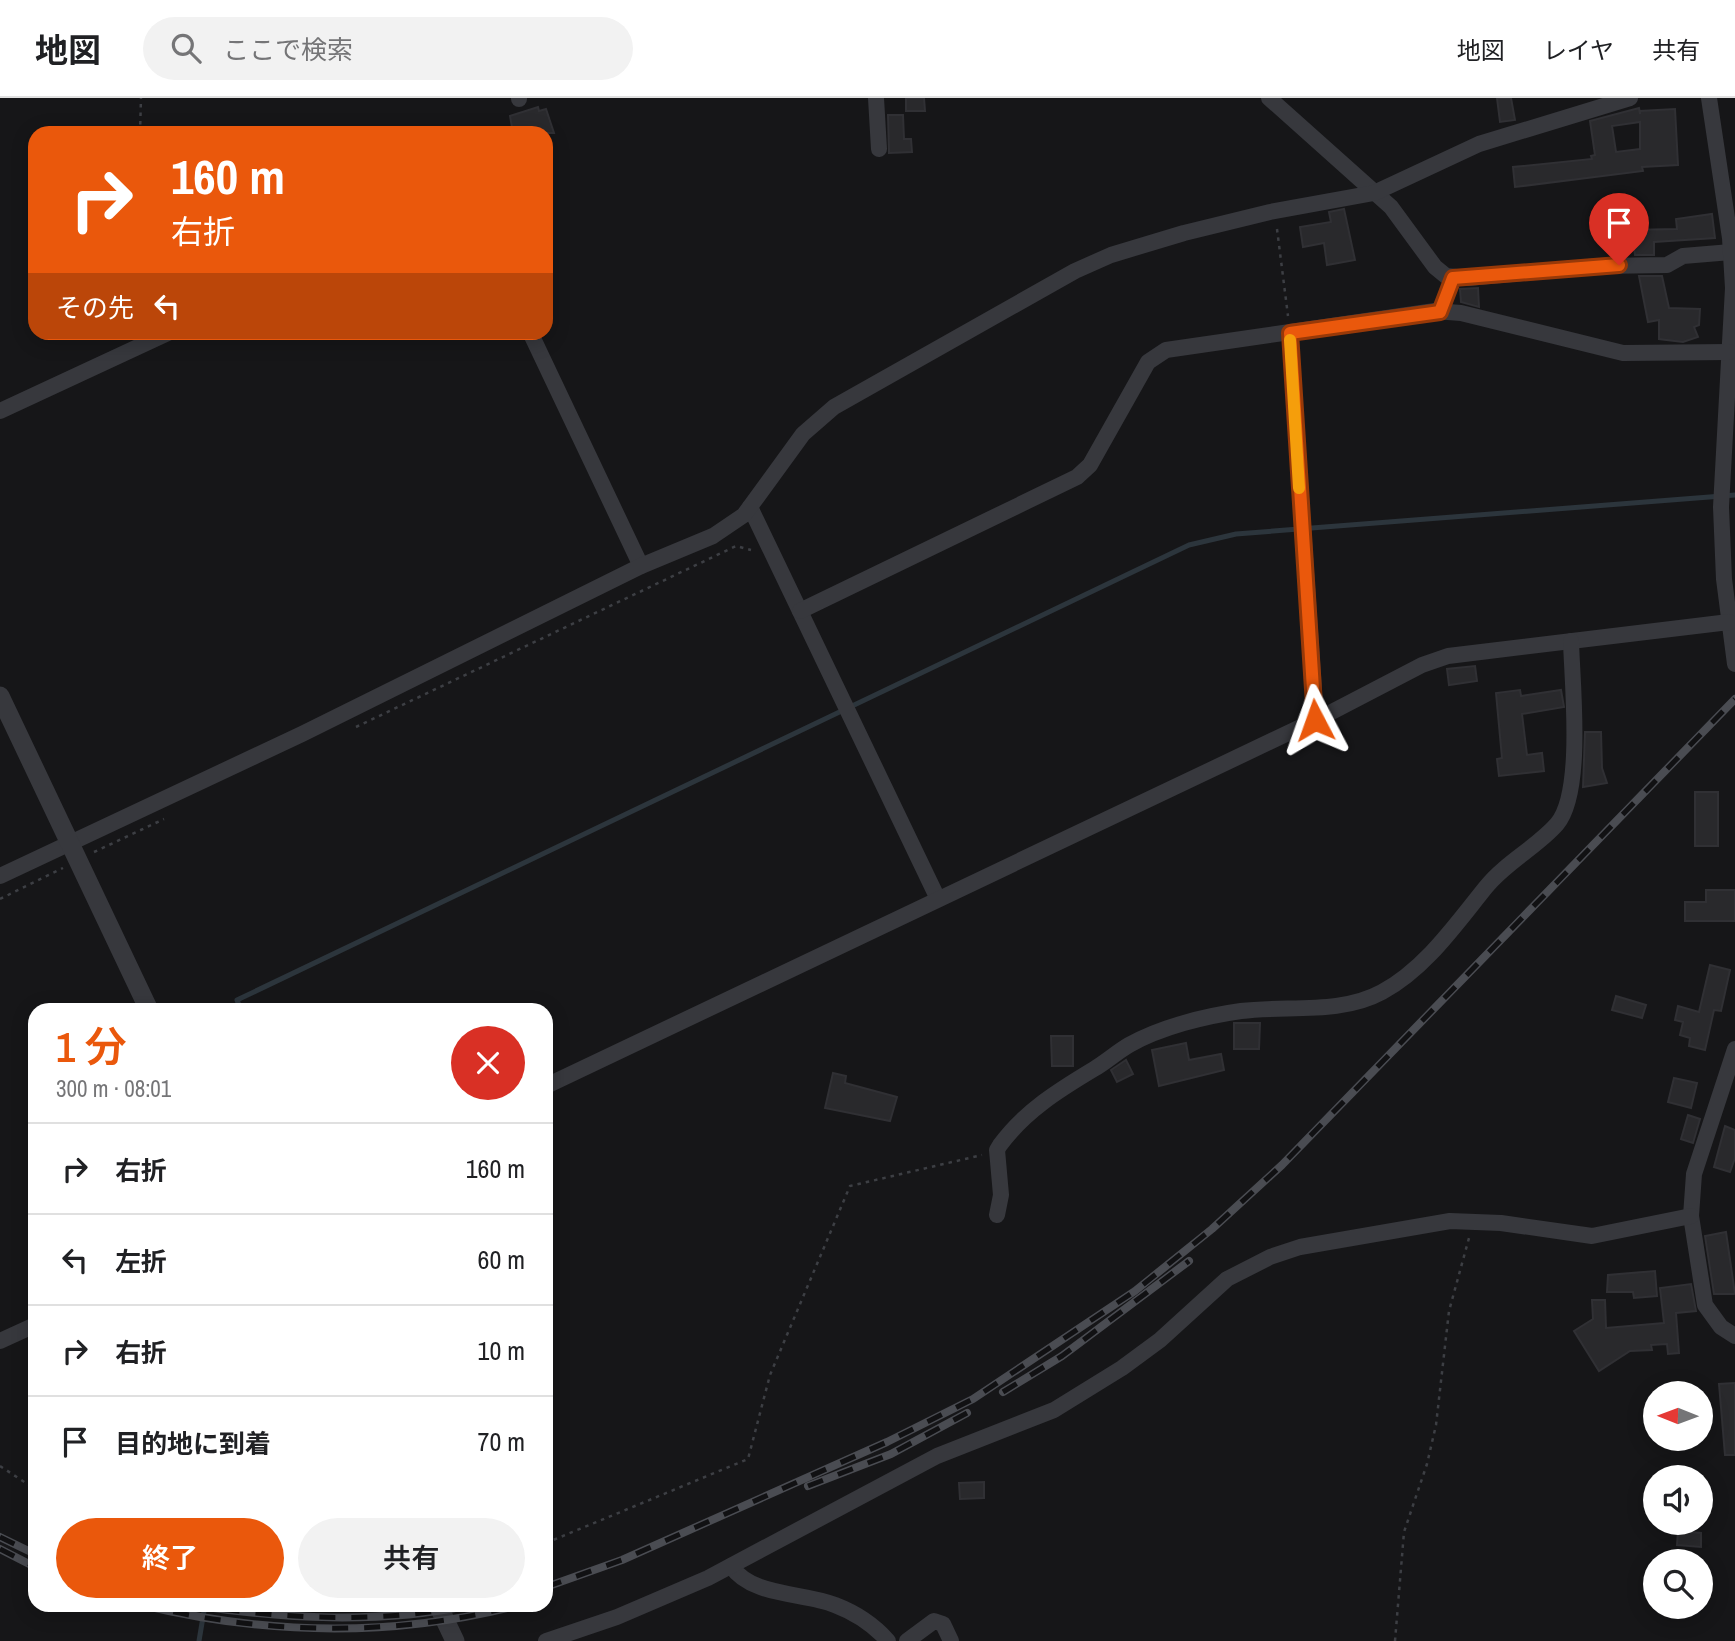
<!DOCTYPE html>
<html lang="ja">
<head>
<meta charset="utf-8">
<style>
  :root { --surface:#fff; --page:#f2f2f2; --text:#202124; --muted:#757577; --line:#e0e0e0; --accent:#ea580c }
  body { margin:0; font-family:"Archivo Narrow","Noto Sans JP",sans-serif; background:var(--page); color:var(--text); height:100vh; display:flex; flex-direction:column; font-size:26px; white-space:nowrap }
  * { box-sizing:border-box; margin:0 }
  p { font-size:23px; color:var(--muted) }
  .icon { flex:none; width:38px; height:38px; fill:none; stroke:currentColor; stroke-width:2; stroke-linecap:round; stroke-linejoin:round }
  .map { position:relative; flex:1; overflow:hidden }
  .panel { position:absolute; left:28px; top:905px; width:525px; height:609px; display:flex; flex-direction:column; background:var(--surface); border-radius:21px; box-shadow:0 4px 18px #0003 }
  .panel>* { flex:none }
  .hud { position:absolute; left:28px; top:28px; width:525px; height:214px; border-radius:21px; box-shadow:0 4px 18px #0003; background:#ea580c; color:#fff; overflow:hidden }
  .needle { width:46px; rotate:271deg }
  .tools { position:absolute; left:1643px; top:1283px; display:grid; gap:14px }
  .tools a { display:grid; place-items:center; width:70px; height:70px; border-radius:50%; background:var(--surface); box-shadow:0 4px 18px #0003; font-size:35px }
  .pin { position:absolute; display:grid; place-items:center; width:60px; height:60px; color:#fff; margin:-72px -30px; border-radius:50% 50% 50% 0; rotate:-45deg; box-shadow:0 0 7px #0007 }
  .pin .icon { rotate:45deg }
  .me { position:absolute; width:77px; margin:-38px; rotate:356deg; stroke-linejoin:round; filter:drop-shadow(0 0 5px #0008) }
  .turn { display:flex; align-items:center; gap:24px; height:147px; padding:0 28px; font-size:32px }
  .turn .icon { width:91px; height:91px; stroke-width:2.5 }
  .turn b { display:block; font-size:49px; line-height:60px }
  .then { display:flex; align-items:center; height:66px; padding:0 28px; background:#0003; gap:14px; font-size:26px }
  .round { display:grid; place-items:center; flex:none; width:74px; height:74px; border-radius:37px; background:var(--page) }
  .headline { display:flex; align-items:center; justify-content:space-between; height:119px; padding:0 28px }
  h1 { font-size:42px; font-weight:600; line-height:52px; color:var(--accent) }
  .button { display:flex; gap:14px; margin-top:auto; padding:14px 28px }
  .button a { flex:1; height:80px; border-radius:42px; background:var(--accent); color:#fff; font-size:28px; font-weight:600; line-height:80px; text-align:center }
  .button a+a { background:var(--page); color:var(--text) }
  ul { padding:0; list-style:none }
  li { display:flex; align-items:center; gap:21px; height:91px; padding:0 28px; border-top:2px solid var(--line) }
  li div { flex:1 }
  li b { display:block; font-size:26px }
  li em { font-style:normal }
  header { display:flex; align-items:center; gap:42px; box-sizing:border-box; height:98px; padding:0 35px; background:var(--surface); border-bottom:2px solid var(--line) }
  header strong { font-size:33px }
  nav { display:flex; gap:38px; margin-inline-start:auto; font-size:24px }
  .search { width:490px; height:63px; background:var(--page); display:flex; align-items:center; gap:18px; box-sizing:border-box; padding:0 24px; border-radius:38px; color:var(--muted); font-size:26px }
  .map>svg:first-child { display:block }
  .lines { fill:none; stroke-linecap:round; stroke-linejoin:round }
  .stream { stroke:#2c353c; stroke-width:5 }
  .building { fill:#29292c; stroke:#303034; stroke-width:2; fill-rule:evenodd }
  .path { stroke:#3d3f44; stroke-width:2.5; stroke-dasharray:3.5 5; stroke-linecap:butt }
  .minor { stroke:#37383d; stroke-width:16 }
  .tertiary { stroke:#37383d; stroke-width:19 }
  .rail-casing { stroke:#4a4c52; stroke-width:8 }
  .rail { stroke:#111113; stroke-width:5; stroke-dasharray:16; stroke-linecap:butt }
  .route-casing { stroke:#983908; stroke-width:18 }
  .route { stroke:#ea580c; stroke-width:12 }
  .slow { stroke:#f59e0b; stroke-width:12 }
</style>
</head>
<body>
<header>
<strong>地図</strong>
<div class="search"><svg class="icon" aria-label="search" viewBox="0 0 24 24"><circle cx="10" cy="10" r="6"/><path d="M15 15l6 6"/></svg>ここで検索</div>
<nav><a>地図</a><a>レイヤ</a><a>共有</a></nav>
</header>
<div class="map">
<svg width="1735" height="1543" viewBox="0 0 1735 1543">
  <rect width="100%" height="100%" fill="#161618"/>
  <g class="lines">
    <g class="stream">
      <path d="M241,912l-4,-10 952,-455 47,-11 499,-39"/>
      <path d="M199,1543l6,-36"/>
    </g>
  </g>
  <g class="building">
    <path d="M906,0h18l1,13h-19z"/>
    <path d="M1497,0h14l4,22 -15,2z"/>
    <path d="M538,9l1,4 7,-2 8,24h-41l-3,-17z"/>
    <path d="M1639,10l1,6v-3l35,-2 3,56 -36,2 1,4 -128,16 -2,-20 79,-8 -1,-3 4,-1 -5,-34zM1640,24v27l-24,3 -4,-26z"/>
    <path d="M888,17h15l1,24h7l1,13 -23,1z"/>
    <path d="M1344,111l11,51 -28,5 -3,-22 -21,4 -3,-20 31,-5 -2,-10z"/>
    <path d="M1712,116l3,24 -61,4v13h-19l-1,-7h-6v-18l49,-1 -1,-10z"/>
    <path d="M1639,178h23l7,32 31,1 -1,16 -5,2 4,10 -15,5 -24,-3v-19l-11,2z"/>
    <path d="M1478,190l1,19 -18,-5 -1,-13z"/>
    <path d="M1475,568l2,15 -28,4 -2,-16z"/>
    <path d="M1520,592l1,6 40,-6 3,17 -42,7 5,41 15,-2 2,18 -45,5 -2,-17 5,-1 -6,-65z"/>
    <path d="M1585,634h16l1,36 5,15 -24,4z"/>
    <rect x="1695" y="694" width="23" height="54"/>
    <path d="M1706,792h29v31h-50v-19h21z"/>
    <path d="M1710,867l20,5 -9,41 -7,-1 -9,40 -16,-4 1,-8 -10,-3 3,-13 -8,-2 3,-14 21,6z"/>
    <path d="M1616,898l30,9 -4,13 -30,-8z"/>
    <path d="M1234,925h26l-1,26h-25z"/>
    <path d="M1051,938h22v30h-21z"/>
    <path d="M1186,945l3,17 32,-6 3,16 -65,16 -7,-36z"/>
    <path d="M1126,962l7,14 -16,8 -6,-12z"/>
    <path d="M833,975l13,3 -1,7 52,14 -7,24 -65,-13z"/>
    <path d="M1674,980l23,5 -6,25 -23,-6z"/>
    <path d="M1688,1017l12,4 -7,24 -12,-4z"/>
    <path d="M1725,1028l10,4v28l-5,14 -16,-5z"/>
    <path d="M1726,1134l9,62h-21l-9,-58z"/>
    <path d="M1655,1173l2,25 -23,2 -1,-6h-26l1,-17z"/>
    <path d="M1691,1186l5,27 -20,2 3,40 -11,1 -1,-10 -16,1 1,5 -22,1 -31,20 -25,-40 19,-12 -1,-19h13l1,28 58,-5 -4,-35z"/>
    <path d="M1735,1285v72h-10l-6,-71z"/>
    <path d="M984,1384v16l-24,1 -1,-16z"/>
    <path d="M1678,1433l23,2v14l-24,-2z"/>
  </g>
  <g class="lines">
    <g class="path">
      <path d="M140,35l1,-35"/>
      <path d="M1277,131l11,87"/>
      <path d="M356,629l380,-181 15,4"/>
      <path d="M94,754l70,-33"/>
      <path d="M0,801l63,-31"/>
      <path d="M0,1368l35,23"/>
      <path d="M546,1445l202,-84 22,-84 80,-189 132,-31"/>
      <path d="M1395,1543l9,-109 23,-68 9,-39 13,-114 20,-73"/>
    </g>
    <g class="minor">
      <path d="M519,0v1"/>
      <path d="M876,0l3,51"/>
      <path d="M1269,0l122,109 44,60 11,9 22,2 131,-12 68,-1 16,-9 48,-4"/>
      <path d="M1709,0l21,140 3,50 -12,219 3,72 11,85"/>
      <path d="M1440,213l13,-33"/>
      <path d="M530,234l111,234"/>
      <path d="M1290,235l26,387"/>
      <path d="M0,313l170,-79"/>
      <path d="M750,409l188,392"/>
      <path d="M800,513l277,-134 13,-12 58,-103 18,-12 269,-39 26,2 162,40 106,-1"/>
      <path d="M0,778l302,-142 339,-168 72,-30 31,-21 59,-81 31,-27 241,-136 36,-16 73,-22 86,-21 104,-19 105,-49 151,-46"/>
      <path d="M1735,951l-41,125 -3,42 14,89 16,22 14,9"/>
      <path d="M546,988l778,-370 98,-51 26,-9 281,-34"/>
      <path d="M997,1117l4,-20 -4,-45 3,-5c25,-34 59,-55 94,-76 12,-7 23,-17 35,-24 32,-18 76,-29 112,-34 45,-6 99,4 141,-19 43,-23 74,-68 104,-105 20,-25 51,-40 71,-63 27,-32 15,-141 14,-183"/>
      <path d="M0,1243l35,-16"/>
      <path d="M731,1468c21,31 72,26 104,39 21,8 38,19 53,36"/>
      <path d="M546,1543l71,-24 91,-39 229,-122 117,-46 68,-42 38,-28 67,-61 43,-22 30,-10 150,-26 51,2 91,13 99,-20"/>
      <path d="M907,1543l27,-20 9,3 8,17"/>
    </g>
    <g class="tertiary">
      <path d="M0,598l149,314"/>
      <path d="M438,1507l17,36"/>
    </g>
    <defs>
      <g id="rail">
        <path d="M1003,1294l59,-36 127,-95"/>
        <path d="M808,1388l83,-32 76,-41"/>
        <path d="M0,1439l35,17"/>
        <path d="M0,1451l35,18"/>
        <path d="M546,1489l76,-27 265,-118 86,-43 162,-108 77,-62 70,-64 453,-466"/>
        <path d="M142,1507c125,30 253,32 377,0"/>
        <path d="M192,1507c93,14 187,19 279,0"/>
      </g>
    </defs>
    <use href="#rail" class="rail-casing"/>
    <use href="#rail" class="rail"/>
  </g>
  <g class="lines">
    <defs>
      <path id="route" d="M1315,622l-25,-387 150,-21 13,-34 166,-13"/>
    </defs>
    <use href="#route" class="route-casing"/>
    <use href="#route" class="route"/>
    <path class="slow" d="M1290,242l9,148"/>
  </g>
</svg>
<div class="tools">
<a><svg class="needle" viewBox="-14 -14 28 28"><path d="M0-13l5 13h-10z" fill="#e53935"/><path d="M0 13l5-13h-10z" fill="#757577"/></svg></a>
<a><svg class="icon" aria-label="sound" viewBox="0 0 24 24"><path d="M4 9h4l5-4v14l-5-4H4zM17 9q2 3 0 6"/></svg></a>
<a><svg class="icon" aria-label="search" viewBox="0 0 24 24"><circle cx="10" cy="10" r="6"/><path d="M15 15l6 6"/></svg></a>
</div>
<div class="pin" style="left:1619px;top:167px;background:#d93025"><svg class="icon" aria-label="arrive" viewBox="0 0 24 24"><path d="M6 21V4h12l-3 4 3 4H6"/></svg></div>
<svg class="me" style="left:1315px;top:622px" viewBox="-20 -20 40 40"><path d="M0-17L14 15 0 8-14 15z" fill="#ea580c" stroke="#fff" stroke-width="4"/></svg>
<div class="hud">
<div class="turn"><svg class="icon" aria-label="right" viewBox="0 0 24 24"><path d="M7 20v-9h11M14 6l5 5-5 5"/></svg><div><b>160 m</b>右折</div></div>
<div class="then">その先<svg class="icon" aria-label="left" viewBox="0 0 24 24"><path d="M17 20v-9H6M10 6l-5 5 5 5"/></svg></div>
</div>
<section class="panel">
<div class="headline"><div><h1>1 分</h1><p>300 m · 08:01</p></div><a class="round" style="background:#d93025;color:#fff"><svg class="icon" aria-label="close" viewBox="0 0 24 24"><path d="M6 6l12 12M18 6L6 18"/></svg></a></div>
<ul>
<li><svg class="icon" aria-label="right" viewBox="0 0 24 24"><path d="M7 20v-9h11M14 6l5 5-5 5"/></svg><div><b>右折</b></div><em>160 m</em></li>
<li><svg class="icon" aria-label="left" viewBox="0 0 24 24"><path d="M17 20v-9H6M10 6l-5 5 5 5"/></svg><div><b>左折</b></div><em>60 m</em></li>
<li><svg class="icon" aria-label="right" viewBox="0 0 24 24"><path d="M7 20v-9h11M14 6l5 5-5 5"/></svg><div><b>右折</b></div><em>10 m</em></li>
<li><svg class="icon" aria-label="arrive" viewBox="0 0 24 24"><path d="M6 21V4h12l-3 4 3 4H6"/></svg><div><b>目的地に到着</b></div><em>70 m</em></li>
</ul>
<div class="button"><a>終了</a><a>共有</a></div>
</section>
</div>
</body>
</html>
